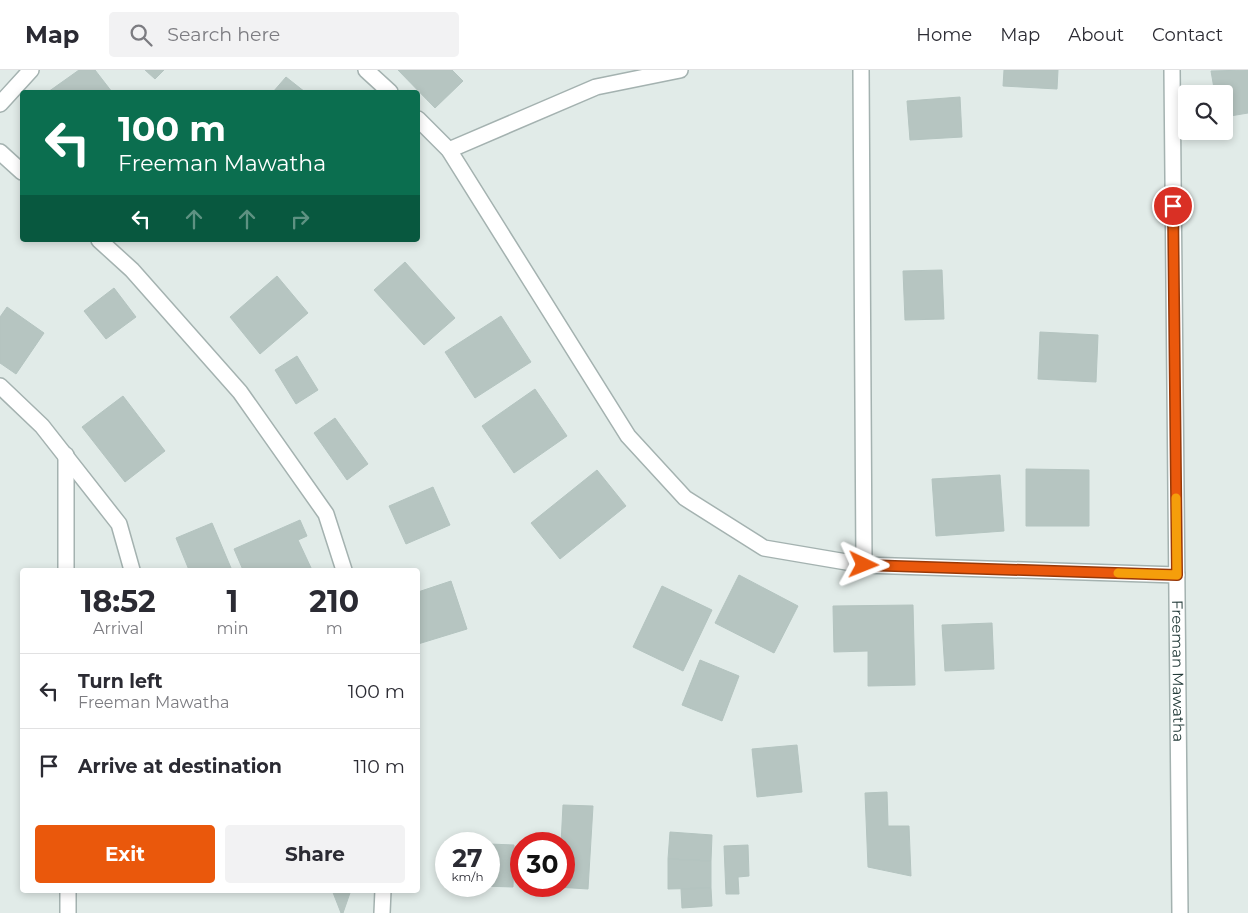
<!DOCTYPE html>
<html lang="en">
<head>
<meta charset="utf-8">
<style>
  :root { --surface:#fff; --page:#f2f2f3; --text:#2b2b33; --muted:#7c7c81; --line:#e1e1e2; --accent:#ea580c }
  body { margin:0; font-family:Montserrat,sans-serif; background:var(--page); color:var(--text); height:100vh; display:flex; flex-direction:column; font-size:19px; white-space:nowrap }
  * { box-sizing:border-box; margin:0 }
  p { font-size:16px; color:var(--muted) }
  .icon { flex:none; width:28px; height:28px; fill:none; stroke:currentColor; stroke-width:2; stroke-linecap:round; stroke-linejoin:round }
  .map { position:relative; flex:1; overflow:hidden }
  .drawer { position:absolute; left:20px; top:498px; width:400px; height:325px; display:flex; flex-direction:column; background:var(--surface); border-radius:5px; box-shadow:0 2px 8px #0003 }
  .drawer>* { flex:none }
  .top-card { position:absolute; left:20px; top:20px; width:400px; height:152px; border-radius:5px; box-shadow:0 2px 8px #0003; background:#0b6e4f; color:#fff; overflow:hidden }
  .fabs { position:absolute; left:1178px; top:15px; display:grid; gap:10px }
  .fabs a { display:grid; place-items:center; width:55px; height:55px; border-radius:5px; background:var(--surface); box-shadow:0 2px 8px #0003; font-size:25px }
  .speed { position:absolute; left:435px; top:762px; display:flex; gap:10px; font-size:25px; font-weight:700; text-align:center }
  .speed>* { display:grid; place-content:center; width:65px; height:65px; border-radius:50%; background:var(--surface); box-shadow:0 2px 8px #0003; line-height:1 }
  .speed small { font-size:12px; font-weight:400 }
  .speed .limit { border:8px solid #d22; background:#fff; color:#111 }
  .pin { position:absolute; display:grid; place-items:center; width:42px; height:42px; color:#fff; margin:-21px; border:2px solid #fff; border-radius:50%; box-shadow:0 1px 5px #0007 }
  .me { position:absolute; width:55px; margin:-28px; rotate:92deg; stroke-linejoin:round; filter:drop-shadow(0 0 4px #0008) }
  .turn { display:flex; align-items:center; gap:18px; height:105px; padding:0 15px; font-size:22px }
  .turn .icon { width:65px; height:65px; stroke-width:2.5 }
  .turn b { display:block; font-size:35px; line-height:42px }
  .lanes { display:flex; align-items:center; height:48px; padding:0 15px; background:#0003; justify-content:center; gap:25px; direction:ltr }
  .lanes .off { opacity:.35 }
  .eta { display:flex; justify-content:space-evenly; align-items:center; height:85px; text-align:center }
  .eta b { font-size:30px; font-weight:700; line-height:35px }
  .action { display:flex; gap:10px; margin-top:auto; padding:10px 15px }
  .action a { flex:1; height:58px; border-radius:5px; background:var(--accent); color:#fff; font-size:20px; font-weight:700; line-height:58px; text-align:center }
  .action a+a { background:var(--page); color:var(--text) }
  ul { padding:0; list-style:none }
  li { display:flex; align-items:center; gap:15px; height:75px; padding:0 15px; border-top:1px solid var(--line) }
  li div { flex:1 }
  li b { display:block; font-size:19px }
  li em { font-style:normal }
  header { display:flex; align-items:center; gap:30px; box-sizing:border-box; height:70px; padding:0 25px; background:var(--surface); border-bottom:1px solid var(--line) }
  header strong { font-size:24px }
  nav { display:flex; gap:28px; margin-inline-start:auto; font-size:18px }
  .search { width:350px; height:45px; background:var(--page); display:flex; align-items:center; gap:12px; box-sizing:border-box; padding:0 18px; border-radius:5px; color:var(--muted); font-size:19px }
  .map>svg:first-child { display:block }
  .building { fill:#b6c5c1; stroke:#b4c4c0 }
  .lines { fill:none; stroke-linecap:round; stroke-linejoin:round }
  .minor-casing { stroke:#a4b2b0; stroke-width:18 }
  .tertiary-casing { stroke:#a4b2b0; stroke-width:18 }
  .minor { stroke:#fff; stroke-width:15 }
  .tertiary { stroke:#fff; stroke-width:15 }
  .route-casing { stroke:#983908; stroke-width:12 }
  .route { stroke:#ea580c; stroke-width:9 }
  .slow { stroke:#f59e0b; stroke-width:9 }
  .labels { text-anchor:middle; stroke-width:4; stroke-linejoin:round; paint-order:stroke }
  .street-label { font-size:15px; fill:#223a38; stroke:#f1f7f5 }
</style>
</head>
<body>
<header>
<strong>Map</strong>
<div class="search"><svg class="icon" aria-label="search" viewBox="0 0 24 24"><circle cx="10" cy="10" r="6"/><path d="M15 15l6 6"/></svg>Search here</div>
<nav><a>Home</a><a>Map</a><a>About</a><a>Contact</a></nav>
</header>
<div class="map">
<svg width="1248" height="843" viewBox="0 0 1248 843">
  <rect width="100%" height="100%" fill="#e1ebe8"/>
  <g class="building">
    <path d="M79,0h16l17,22h-64z"/>
    <path d="M145,0h19l-9,9z"/>
    <path d="M398,0h54l11,11 -28,27z"/>
    <path d="M1004,0h54l-1,19 -54,-3z"/>
    <path d="M1248,0v43l-24,4v-23h-9l-4,-23z"/>
    <path d="M286,7l19,15h-32z"/>
    <path d="M960,27l2,40 -52,3 -3,-39z"/>
    <path d="M405,192l50,56 -31,27 -50,-55z"/>
    <path d="M942,200l2,49 -39,1 -2,-49z"/>
    <path d="M277,206l31,37 -48,41 -30,-37z"/>
    <path d="M114,218l22,29 -30,22 -22,-28z"/>
    <path d="M7,237l37,26 -28,41 -16,-11v-46z"/>
    <path d="M501,246l30,46 -56,36 -30,-46z"/>
    <path d="M1040,262l58,3 -2,47 -58,-3z"/>
    <path d="M297,286l21,34 -22,14 -21,-34z"/>
    <path d="M535,319l32,47 -53,37 -32,-47z"/>
    <path d="M123,326l42,55 -40,31 -43,-55z"/>
    <path d="M335,348l33,46 -21,16 -33,-47z"/>
    <path d="M1026,399l63,1v56h-63z"/>
    <path d="M597,400l29,36 -66,53 -29,-36z"/>
    <path d="M1000,405l4,56 -68,5 -4,-57z"/>
    <path d="M433,417l17,38 -44,19 -17,-38z"/>
    <path d="M300,450l7,16 -9,4 14,30h-69l-9,-21z"/>
    <path d="M212,453l19,45 -5,2h-37l-13,-32z"/>
    <path d="M739,505l59,31 -24,47 -59,-30z"/>
    <path d="M451,511l16,48 -49,15v-52z"/>
    <path d="M662,516l50,24 -29,61 -50,-24z"/>
    <path d="M913,535l2,80 -47,1v-35l-34,1 -1,-46z"/>
    <path d="M992,553l2,46 -49,2 -3,-46z"/>
    <path d="M700,590l39,16 -17,45 -40,-16z"/>
    <path d="M797,675l5,47 -45,5 -5,-48z"/>
    <path d="M887,722l1,34h21l2,50 -43,-9 -3,-74z"/>
    <path d="M563,735l30,1 -5,83 -46,-3h22v-42h-3z"/>
    <path d="M670,762l42,3 -1,26 -43,-2z"/>
    <path d="M489,774l25,1 -1,42 -31,-1h7z"/>
    <path d="M748,775l1,31 -11,1 1,17h-13l-2,-48z"/>
    <path d="M668,789l43,2v27l-43,1z"/>
    <path d="M711,818l1,18 -30,2 -1,-19z"/>
    <path d="M332,820h19l-8,23h-2z"/>
  </g>
  <g class="lines">
    <defs>
      <g id="minor">
        <path d="M366,0l24,22"/>
        <path d="M861,0l3,495"/>
        <path d="M0,34l31,-34"/>
        <path d="M418,49l31,31 179,286 57,62 79,50 100,17 313,10"/>
        <path d="M449,80l147,-63 84,-17"/>
        <path d="M0,82l22,20"/>
        <path d="M99,170l33,30 108,122 86,122 18,56"/>
        <path d="M0,316l42,40 77,98 13,46"/>
        <path d="M66,385v115"/>
        <path d="M68,820v23"/>
        <path d="M382,843l1,-23"/>
      </g>
      <g id="tertiary">
        <path id="s1" d="M1172,0l8,843"/>
      </g>
    </defs>
    <use href="#minor" class="minor-casing"/>
    <use href="#tertiary" class="tertiary-casing"/>
    <use href="#minor" class="minor"/>
    <use href="#tertiary" class="tertiary"/>
  </g>
  <g class="lines">
    <defs>
      <path id="route" d="M864,495l313,10 -4,-369"/>
    </defs>
    <use href="#route" class="route-casing"/>
    <use href="#route" class="route"/>
    <path class="slow" d="M1118,503l59,2 -1,-77"/>
  </g>
  <g class="labels">
    <g class="street-label">
      <text dy="5" stroke="none"><textPath href="#s1" startOffset="601">Freeman Mawatha</textPath></text>
    </g>
  </g>
</svg>
<div class="fabs">
<a><svg class="icon" aria-label="search" viewBox="0 0 24 24"><circle cx="10" cy="10" r="6"/><path d="M15 15l6 6"/></svg></a>
</div>
<div class="speed"><div>27<small>km/h</small></div><div class="limit">30</div></div>
<div class="pin" style="left:1173px;top:136px;background:#d93025"><svg class="icon" aria-label="arrive" viewBox="0 0 24 24"><path d="M6 21V4h12l-3 4 3 4H6"/></svg></div>
<svg class="me" style="left:864px;top:495px" viewBox="-20 -20 40 40"><path d="M0-17L14 15 0 8-14 15z" fill="#ea580c" stroke="#fff" stroke-width="4"/></svg>
<div class="top-card">
<div class="turn"><svg class="icon" aria-label="left" viewBox="0 0 24 24"><path d="M17 20v-9H6M10 6l-5 5 5 5"/></svg><div><b>100 m</b>Freeman Mawatha</div></div>
<div class="lanes"><svg class="icon" aria-label="left" viewBox="0 0 24 24"><path d="M17 20v-9H6M10 6l-5 5 5 5"/></svg><svg class="icon off" aria-label="ahead" viewBox="0 0 24 24"><path d="M12 20V5M6 11l6-6 6 6"/></svg><svg class="icon off" aria-label="ahead" viewBox="0 0 24 24"><path d="M12 20V5M6 11l6-6 6 6"/></svg><svg class="icon off" aria-label="right" viewBox="0 0 24 24"><path d="M7 20v-9h11M14 6l5 5-5 5"/></svg></div>
</div>
<section class="drawer">
<div class="eta">
<div><b>18:52</b><p>Arrival</p></div>
<div><b>1</b><p>min</p></div>
<div><b>210</b><p>m</p></div>
</div>
<ul>
<li><svg class="icon" aria-label="left" viewBox="0 0 24 24"><path d="M17 20v-9H6M10 6l-5 5 5 5"/></svg><div><b>Turn left</b><p>Freeman Mawatha</p></div><em>100 m</em></li>
<li><svg class="icon" aria-label="arrive" viewBox="0 0 24 24"><path d="M6 21V4h12l-3 4 3 4H6"/></svg><div><b>Arrive at destination</b></div><em>110 m</em></li>
</ul>
<div class="action"><a>Exit</a><a>Share</a></div>
</section>
</div>
</body>
</html>
